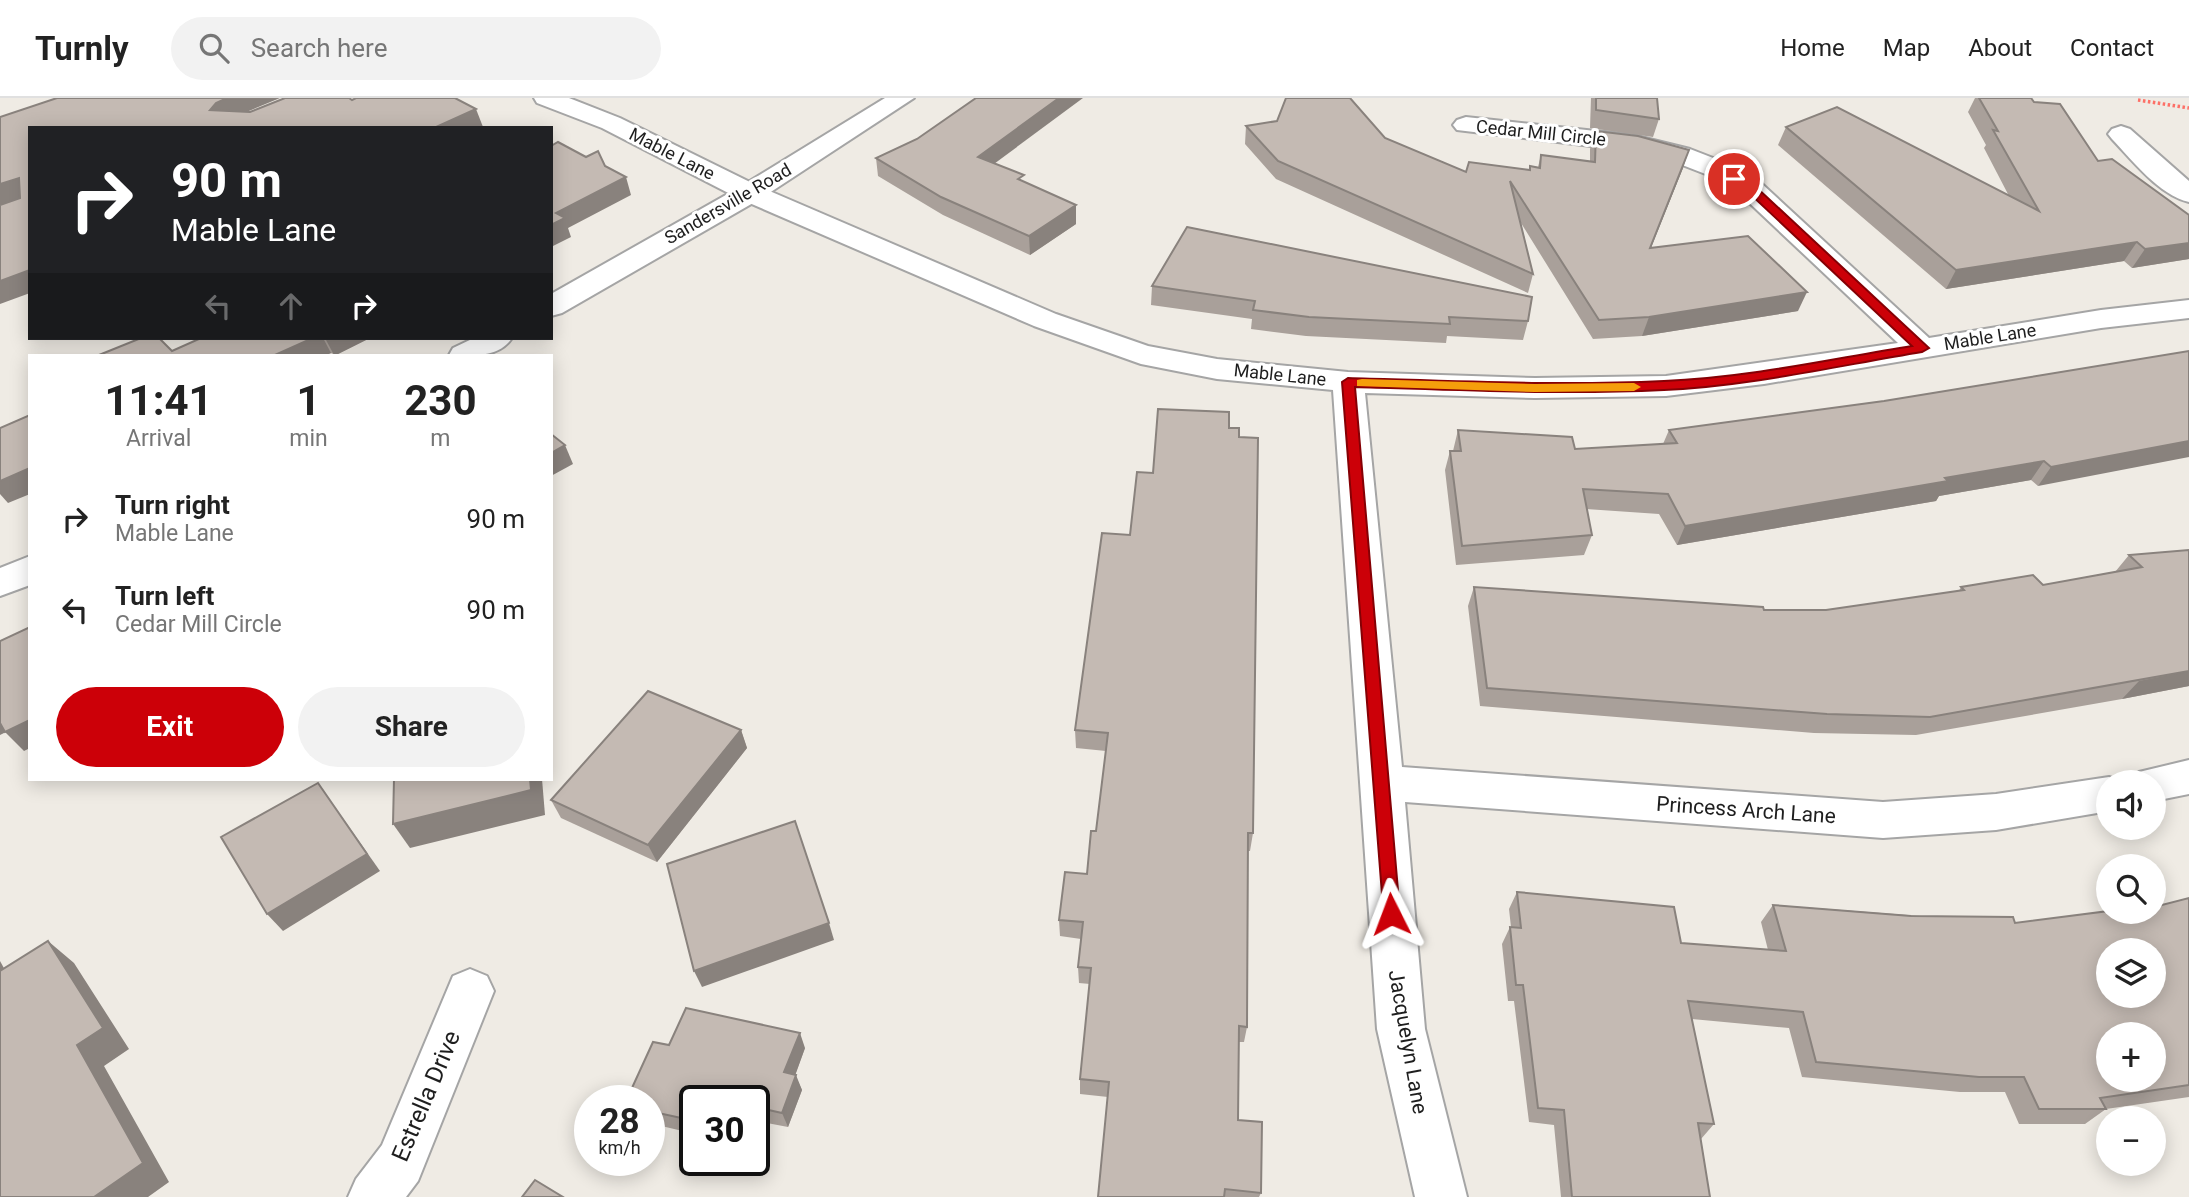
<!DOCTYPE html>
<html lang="en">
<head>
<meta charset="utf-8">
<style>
  :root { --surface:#fff; --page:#f2f2f2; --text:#222; --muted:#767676; --line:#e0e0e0; --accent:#cc0008 }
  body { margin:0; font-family:Roboto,sans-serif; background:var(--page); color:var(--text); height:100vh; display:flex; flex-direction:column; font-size:26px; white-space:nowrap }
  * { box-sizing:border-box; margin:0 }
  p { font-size:23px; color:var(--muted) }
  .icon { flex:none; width:38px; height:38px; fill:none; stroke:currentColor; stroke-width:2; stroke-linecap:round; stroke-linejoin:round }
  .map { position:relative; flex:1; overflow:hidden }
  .details { position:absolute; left:28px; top:256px; width:525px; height:427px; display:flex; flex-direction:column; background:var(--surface); border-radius:0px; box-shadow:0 4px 18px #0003 }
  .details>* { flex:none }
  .banner { position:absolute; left:28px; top:28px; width:525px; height:214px; border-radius:0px; box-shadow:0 4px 18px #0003; background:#202124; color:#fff; overflow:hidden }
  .tools { position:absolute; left:2096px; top:672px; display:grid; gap:14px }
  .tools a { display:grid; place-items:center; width:70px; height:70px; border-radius:50%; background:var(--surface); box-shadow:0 4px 18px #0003; font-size:35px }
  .speed { position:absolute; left:574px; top:987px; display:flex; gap:14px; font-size:35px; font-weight:700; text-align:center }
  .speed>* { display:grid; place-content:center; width:91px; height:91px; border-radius:50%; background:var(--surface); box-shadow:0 4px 18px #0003; line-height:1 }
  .speed small { font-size:18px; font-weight:400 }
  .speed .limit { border:4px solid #111; border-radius:10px; background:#fff; color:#111 }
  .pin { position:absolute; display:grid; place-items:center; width:60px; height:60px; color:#fff; margin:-30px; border:4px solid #fff; border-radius:50%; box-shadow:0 2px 7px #0007 }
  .me { position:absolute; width:77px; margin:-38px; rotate:357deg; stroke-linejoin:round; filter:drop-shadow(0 0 5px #0008) }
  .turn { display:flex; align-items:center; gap:24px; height:147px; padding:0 28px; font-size:32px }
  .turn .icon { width:91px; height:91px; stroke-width:2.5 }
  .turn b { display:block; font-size:49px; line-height:60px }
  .lanes { display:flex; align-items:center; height:66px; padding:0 28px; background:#0003; justify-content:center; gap:35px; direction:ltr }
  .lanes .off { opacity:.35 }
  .eta { display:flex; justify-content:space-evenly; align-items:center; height:119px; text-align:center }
  .eta b { font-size:42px; font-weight:700; line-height:49px }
  .action { display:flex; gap:14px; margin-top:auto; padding:14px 28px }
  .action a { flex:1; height:80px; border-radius:42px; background:var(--accent); color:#fff; font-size:28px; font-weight:700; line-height:80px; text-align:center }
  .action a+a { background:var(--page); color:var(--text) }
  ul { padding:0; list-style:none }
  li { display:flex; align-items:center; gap:21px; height:91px; padding:0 28px }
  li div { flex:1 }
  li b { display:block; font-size:26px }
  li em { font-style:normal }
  header { display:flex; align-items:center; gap:42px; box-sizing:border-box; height:98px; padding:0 35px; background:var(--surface); border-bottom:2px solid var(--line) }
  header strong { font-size:33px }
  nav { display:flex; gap:38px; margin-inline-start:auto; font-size:24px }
  .search { width:490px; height:63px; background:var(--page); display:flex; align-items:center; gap:18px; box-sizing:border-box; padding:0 24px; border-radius:38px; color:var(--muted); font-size:26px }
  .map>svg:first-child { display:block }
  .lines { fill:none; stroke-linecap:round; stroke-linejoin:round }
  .minor-casing { stroke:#a5a5a5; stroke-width:4 }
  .tertiary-casing { stroke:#a5a5a5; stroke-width:4 }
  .path { stroke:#fd7067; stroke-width:3.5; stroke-dasharray:2.5 2.5; stroke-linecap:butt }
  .minor { fill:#fff; fill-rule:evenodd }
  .tertiary { fill:#fff; fill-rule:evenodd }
  .wall { fill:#a9a09a }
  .shaded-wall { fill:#89827d }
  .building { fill:#c4bab3; stroke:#89827d; stroke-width:2; fill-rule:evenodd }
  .route { fill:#cc0008; stroke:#850005; stroke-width:2 }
  .slow { fill:#f59e0b }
  .labels { text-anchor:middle; stroke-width:6; stroke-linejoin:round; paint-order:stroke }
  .far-street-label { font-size:18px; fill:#1e1e1e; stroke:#fff }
  .street-label { font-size:21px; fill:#1e1e1e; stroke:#fff }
  .near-street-label { font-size:24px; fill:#1e1e1e; stroke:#fff }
</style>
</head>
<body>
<header>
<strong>Turnly</strong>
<div class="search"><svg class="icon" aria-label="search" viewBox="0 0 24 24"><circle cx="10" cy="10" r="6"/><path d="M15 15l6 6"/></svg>Search here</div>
<nav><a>Home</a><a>Map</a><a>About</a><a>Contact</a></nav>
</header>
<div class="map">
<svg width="2189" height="1099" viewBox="0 0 2189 1099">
  <rect width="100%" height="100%" fill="#efebe4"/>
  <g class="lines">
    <defs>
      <g id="minor">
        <path d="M534,0h35l51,20 140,69 296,127 92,32 69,13 131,13 187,6 131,-2 232,-33 -157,-148 -33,-20 -36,-14 -39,-10 -176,-21 -4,-5 4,-5 9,-3 167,18 57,14 36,14 35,20 168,155 172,-28 88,-10v18l-88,10 -337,56 -98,12 -131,2 -170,-5 37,374 481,35 113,-8 113,-17 15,5h-15v29l-113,19 -113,8 -478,-36 20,227 42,168h-52l-38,-168 -44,-639 -116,-11 -76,-15 -107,-38 -294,-127 -138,-71 -65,-25z"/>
        <path d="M2121,28l9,3 59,52v21c-30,-7 -56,-41 -77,-63l-4,-5 4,-5z"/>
        <path d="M2189,662v34l-35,7v-19h-20l5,-10z"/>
        <path d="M470,871l17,7 7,15 -76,190 -12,16h-58l8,-18 26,-34 71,-169z"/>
      </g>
      <g id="tertiary">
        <path d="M885,0h29l-154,101 -198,114 -11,3v-22l189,-107z"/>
        <path d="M474,240h38c-14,21 -41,17 -63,17l4,-7z"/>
        <path d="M30,458v29l-30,11v-28z"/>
      </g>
    </defs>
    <use href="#minor" class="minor-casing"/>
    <use href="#tertiary" class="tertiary-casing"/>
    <path class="path" d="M2138,2l51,8"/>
    <use href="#minor" class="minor"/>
    <use href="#tertiary" class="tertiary"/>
  </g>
  <g class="wall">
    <path d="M1591,0h66l2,21 -6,18 -63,-9z"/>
    <path d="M1975,0h56l3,4 64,59 91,54v44l-57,9 -8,-7 -178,28 -168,-144 8,-18 223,69 -25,-48 2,-3 -18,-33z"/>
    <path d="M1352,2l33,38 81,34 63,-2 1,-4 8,1 3,-12 49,6v-12l6,-18 87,37 -32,80 147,63 -156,25 -49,3 -72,-116 12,51 -5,19 -252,-114 -31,-35 1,-18 31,-5z"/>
    <path d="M876,60l119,6 29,18 52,23v19l-46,31 -87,-40 -65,-39z"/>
    <path d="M1152,188l376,35 -5,19 -76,-4 -1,7 -140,-7 -55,-7 1,-10 -101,-14z"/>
    <path d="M201,240h169l-34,17 -5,-2 -5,2h-227l73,-4z"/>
    <path d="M2184,254l-146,134 -7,-6 -92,16 -3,5 -259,44 -18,-31 -73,-5 6,26 -8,20 -128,10 -11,-95 5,-19h3l5,-21 117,19 88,-5 6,-14 215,-29z"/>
    <path d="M1229,330l24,405 -3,18h-2l-1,176 -3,15h-5l-1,78 23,73 -2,4h-161l10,-100 -28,-3v-15l10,-95 -11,-1 -1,-16 3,-28 -21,-3 -1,-16 28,-46 9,-43 10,-80 -30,-3 -1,-18 55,-195 23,-62z"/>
    <path d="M2189,452v136l-67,13 -206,36 -102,-2 -334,-27 -12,-100 6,-19 290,23h62l133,-19 2,-4 82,-2 72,-13 14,-17z"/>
    <path d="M741,632l6,18 -90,114 -96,-44 -10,-18z"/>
    <path d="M1517,794l164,51 87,7 -7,-28 12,-17 242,18 139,-11 35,-14v199l-83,12 -21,15h-66l-14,-32h-45l-158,-15 -13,-49 -97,-9 22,105 -13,15 9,58h-149l-7,-72 -25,-3 -15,-121h-6l-6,-57 8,-17h1l-2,-18z"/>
    <path d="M669,947l136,3 -10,27 7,15 -14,37 -21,-4 -9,26 -4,-1v-47h-59v33l-46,-11v-22z"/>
  </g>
  <g class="shaded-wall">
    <path d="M227,0h53l-55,23 -15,-11 6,-7z"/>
    <path d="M1059,0h24l-104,77 -1,-18z"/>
    <path d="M476,11l7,18 -2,1h-47z"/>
    <path d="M1689,52l-6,18 -40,99 7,-19z"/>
    <path d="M626,79l5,18 -63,33 3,9 -20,10v-22l5,-12z"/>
    <path d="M19,80l11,16 -30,13v-23z"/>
    <path d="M1076,107v19l-46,31 -1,-19z"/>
    <path d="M2137,144l-13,19 -178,28 10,-19z"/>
    <path d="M2189,145v16l-57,9 13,-19z"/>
    <path d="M30,172v23l-30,11v-23z"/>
    <path d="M1807,194l-9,19 -156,25 7,-19z"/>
    <path d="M313,240h10l8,15 -5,2h-51z"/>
    <path d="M325,240h45l-34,17h-2z"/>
    <path d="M2189,343v16l-151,29 13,-19z"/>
    <path d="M565,347l8,19 -22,12v-23z"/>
    <path d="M2044,363l-13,19 -92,16 -3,5 -259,44 8,-19 260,-48z"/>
    <path d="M30,370v26l-22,9 -8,-9v-13z"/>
    <path d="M2189,573v15l-67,13 17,-18z"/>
    <path d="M0,619l12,12 -12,6z"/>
    <path d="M30,622v28l-6,3 -19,-19z"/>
    <path d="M741,632l6,18 -90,114 -9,-17z"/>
    <path d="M530,681h12l3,36 -135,33 -17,-24z"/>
    <path d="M318,685l62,88 -97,60 -16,-17z"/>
    <path d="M829,825l5,17 -132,47 -8,-16z"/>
    <path d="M48,843l26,22 55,86 -25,17 65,116 -21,15h-54l-17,-152z"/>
    <path d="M0,863l20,36 -20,-15z"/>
    <path d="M800,935l5,15 -14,39 -7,-15z"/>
    <path d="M796,977l6,15 -14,37 -6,-14z"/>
    <path d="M760,1010l7,15 -9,26 -4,-8v-16z"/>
  </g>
  <g class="building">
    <path d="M57,0h170l-11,5 -6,7 40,2 35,-14h64l3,2 4,-2h99l21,11 -42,19h-404v142l-30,11v-76l20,-7 -1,-20 -19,6v-67z"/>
    <path d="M976,0h83l-81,59 46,18 -6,4 58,26 -47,31 -88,-39 -65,-39 41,-19z"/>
    <path d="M1286,0h64l35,40 81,34 3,-10 61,8v-4l10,2 1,-13 54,7 1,-31 42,5 51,14 -39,98 98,-12 59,56 -158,25 -50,3 -89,-139 23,93 -255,-113 -32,-35 31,-5z"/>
    <path d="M1596,0h61l2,21 -63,-9z"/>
    <path d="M1979,0h52l3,4 26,2 38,57 14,-2 77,56v28l-44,6 -8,-7 -181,28 -170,-143 51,-20 202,104 -46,-81 5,1z"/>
    <path d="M558,44l28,15 12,-6 7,15 21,11 -70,36 9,5 -14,7v-79z"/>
    <path d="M1187,129l345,70 -4,24 -79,-4 1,7 -141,-7 -56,-7 2,-9 -103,-15z"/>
    <path d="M141,240h18l13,13 29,-13h112l-38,17h-176z"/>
    <path d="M2189,253v90l-138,26 -7,-6 -99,17 3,3 -263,45 -17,-32 -85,-5 9,46 -130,11 -12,-95h11l-3,-21 114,7 3,12 102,-6 -8,-13 215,-29z"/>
    <path d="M1158,311l71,3v16h10v9l19,1 -5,395h-5l-1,194 -8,-1 -1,94 24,2 -1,71 -36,-4 -1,8h-126l11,-115 -29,-3 11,-111 -13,-1 5,-45 -24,-2 6,-48 22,2 4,-43h5l12,-98 -33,-3 27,-197 28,2 7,-63 16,1z"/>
    <path d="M30,317v53l-30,13v-53z"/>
    <path d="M551,336l14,11 -14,8z"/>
    <path d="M2189,452v121l-259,46 -103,-3 -340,-26 -13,-101 289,20 1,3h62l138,-20 -3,-3 72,-12 10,10 99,-18 -13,-12z"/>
    <path d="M30,529v93l-25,12 -5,-9v-82z"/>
    <path d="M648,593l93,39 -93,115 -97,-45z"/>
    <path d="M394,681h136l1,11 -138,34z"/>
    <path d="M318,685l49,71 -100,60 -46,-77z"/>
    <path d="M795,723l34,102 -135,48 -27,-107z"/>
    <path d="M1517,794l157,15 7,36 105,8 -13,-46 138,11 102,1 2,6 94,-12v1h45v-5l35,-9v187l-89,13 6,11h-67l-15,-32h-45l-163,-15 -13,-50 -115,-11 26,123 -16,-1 12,74h-138l-8,-87 -26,-2 -15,-123h-7l-6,-58 11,1zM2109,852h45v46h-45zM2109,936h45v46h-45z"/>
    <path d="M48,843l55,87 -26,17 66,118 -49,34h-94v-226z"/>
    <path d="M686,910l114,25 -16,39 12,3 -14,38 -22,-5 -6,17v-24h-59v20l-46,-10v-10h-23l27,-59 16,3z"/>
    <path d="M535,1082l28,17h-41z"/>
  </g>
  <path class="route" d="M1730,78h8l17,10 174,162 -7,4c-85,14 -172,34 -258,38 -103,5 -206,0 -309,-3l45,527 -3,6 -6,2 -7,-2 -42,-538 6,-4c105,3 210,8 316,3 83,-3 166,-22 248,-35l-165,-155 -17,-10z"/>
  <path class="slow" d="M1362,281l173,5 99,-1 7,4 -7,4 -99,1 -178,-6v-6z"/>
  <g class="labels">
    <g class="far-street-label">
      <text transform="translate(1541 35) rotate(6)" y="6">Cedar Mill Circle</text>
      <text transform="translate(672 56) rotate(27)" y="6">Mable Lane</text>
      <text transform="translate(728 106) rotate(-30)" y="6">Sandersville Road</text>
      <text transform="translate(1990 239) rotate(-9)" y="6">Mable Lane</text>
      <text transform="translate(1280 277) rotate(6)" y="6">Mable Lane</text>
    </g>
    <g class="street-label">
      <text transform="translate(1746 712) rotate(4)" y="7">Princess Arch Lane</text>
      <text transform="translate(1408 944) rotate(80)" y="7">Jacquelyn Lane</text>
    </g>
    <g class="near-street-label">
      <text transform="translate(426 998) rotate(-67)" y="8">Estrella Drive</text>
    </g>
  </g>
</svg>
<div class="tools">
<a><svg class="icon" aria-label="sound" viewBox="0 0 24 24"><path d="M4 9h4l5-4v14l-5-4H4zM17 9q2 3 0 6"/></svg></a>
<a><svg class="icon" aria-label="search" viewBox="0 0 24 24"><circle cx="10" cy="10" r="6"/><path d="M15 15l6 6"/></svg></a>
<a><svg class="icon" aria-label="layers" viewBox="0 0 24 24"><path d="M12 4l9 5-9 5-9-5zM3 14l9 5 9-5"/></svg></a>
<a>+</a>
<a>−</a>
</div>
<div class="speed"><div>28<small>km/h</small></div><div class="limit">30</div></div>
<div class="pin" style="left:1734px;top:81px;background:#d93025"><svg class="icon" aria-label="arrive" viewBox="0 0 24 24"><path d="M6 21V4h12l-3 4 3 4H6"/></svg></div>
<svg class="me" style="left:1391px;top:816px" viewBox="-20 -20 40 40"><path d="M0-17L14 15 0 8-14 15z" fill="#cc0008" stroke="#fff" stroke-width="4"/></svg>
<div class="banner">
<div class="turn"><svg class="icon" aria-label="right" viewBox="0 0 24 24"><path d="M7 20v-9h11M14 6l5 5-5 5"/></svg><div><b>90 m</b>Mable Lane</div></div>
<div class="lanes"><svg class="icon off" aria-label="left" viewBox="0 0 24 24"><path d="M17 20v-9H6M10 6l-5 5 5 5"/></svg><svg class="icon off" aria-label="ahead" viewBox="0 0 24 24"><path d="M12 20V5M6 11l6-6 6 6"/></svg><svg class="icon" aria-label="right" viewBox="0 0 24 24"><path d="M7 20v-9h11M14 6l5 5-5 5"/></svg></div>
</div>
<section class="details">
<div class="eta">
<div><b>11:41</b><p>Arrival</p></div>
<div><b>1</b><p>min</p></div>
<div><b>230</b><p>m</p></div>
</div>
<ul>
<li><svg class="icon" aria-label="right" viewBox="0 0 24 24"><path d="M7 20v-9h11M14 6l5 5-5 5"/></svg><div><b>Turn right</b><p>Mable Lane</p></div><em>90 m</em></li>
<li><svg class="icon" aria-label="left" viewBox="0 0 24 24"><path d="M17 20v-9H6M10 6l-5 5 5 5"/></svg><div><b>Turn left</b><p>Cedar Mill Circle</p></div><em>90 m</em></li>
</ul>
<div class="action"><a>Exit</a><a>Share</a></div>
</section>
</div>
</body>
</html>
